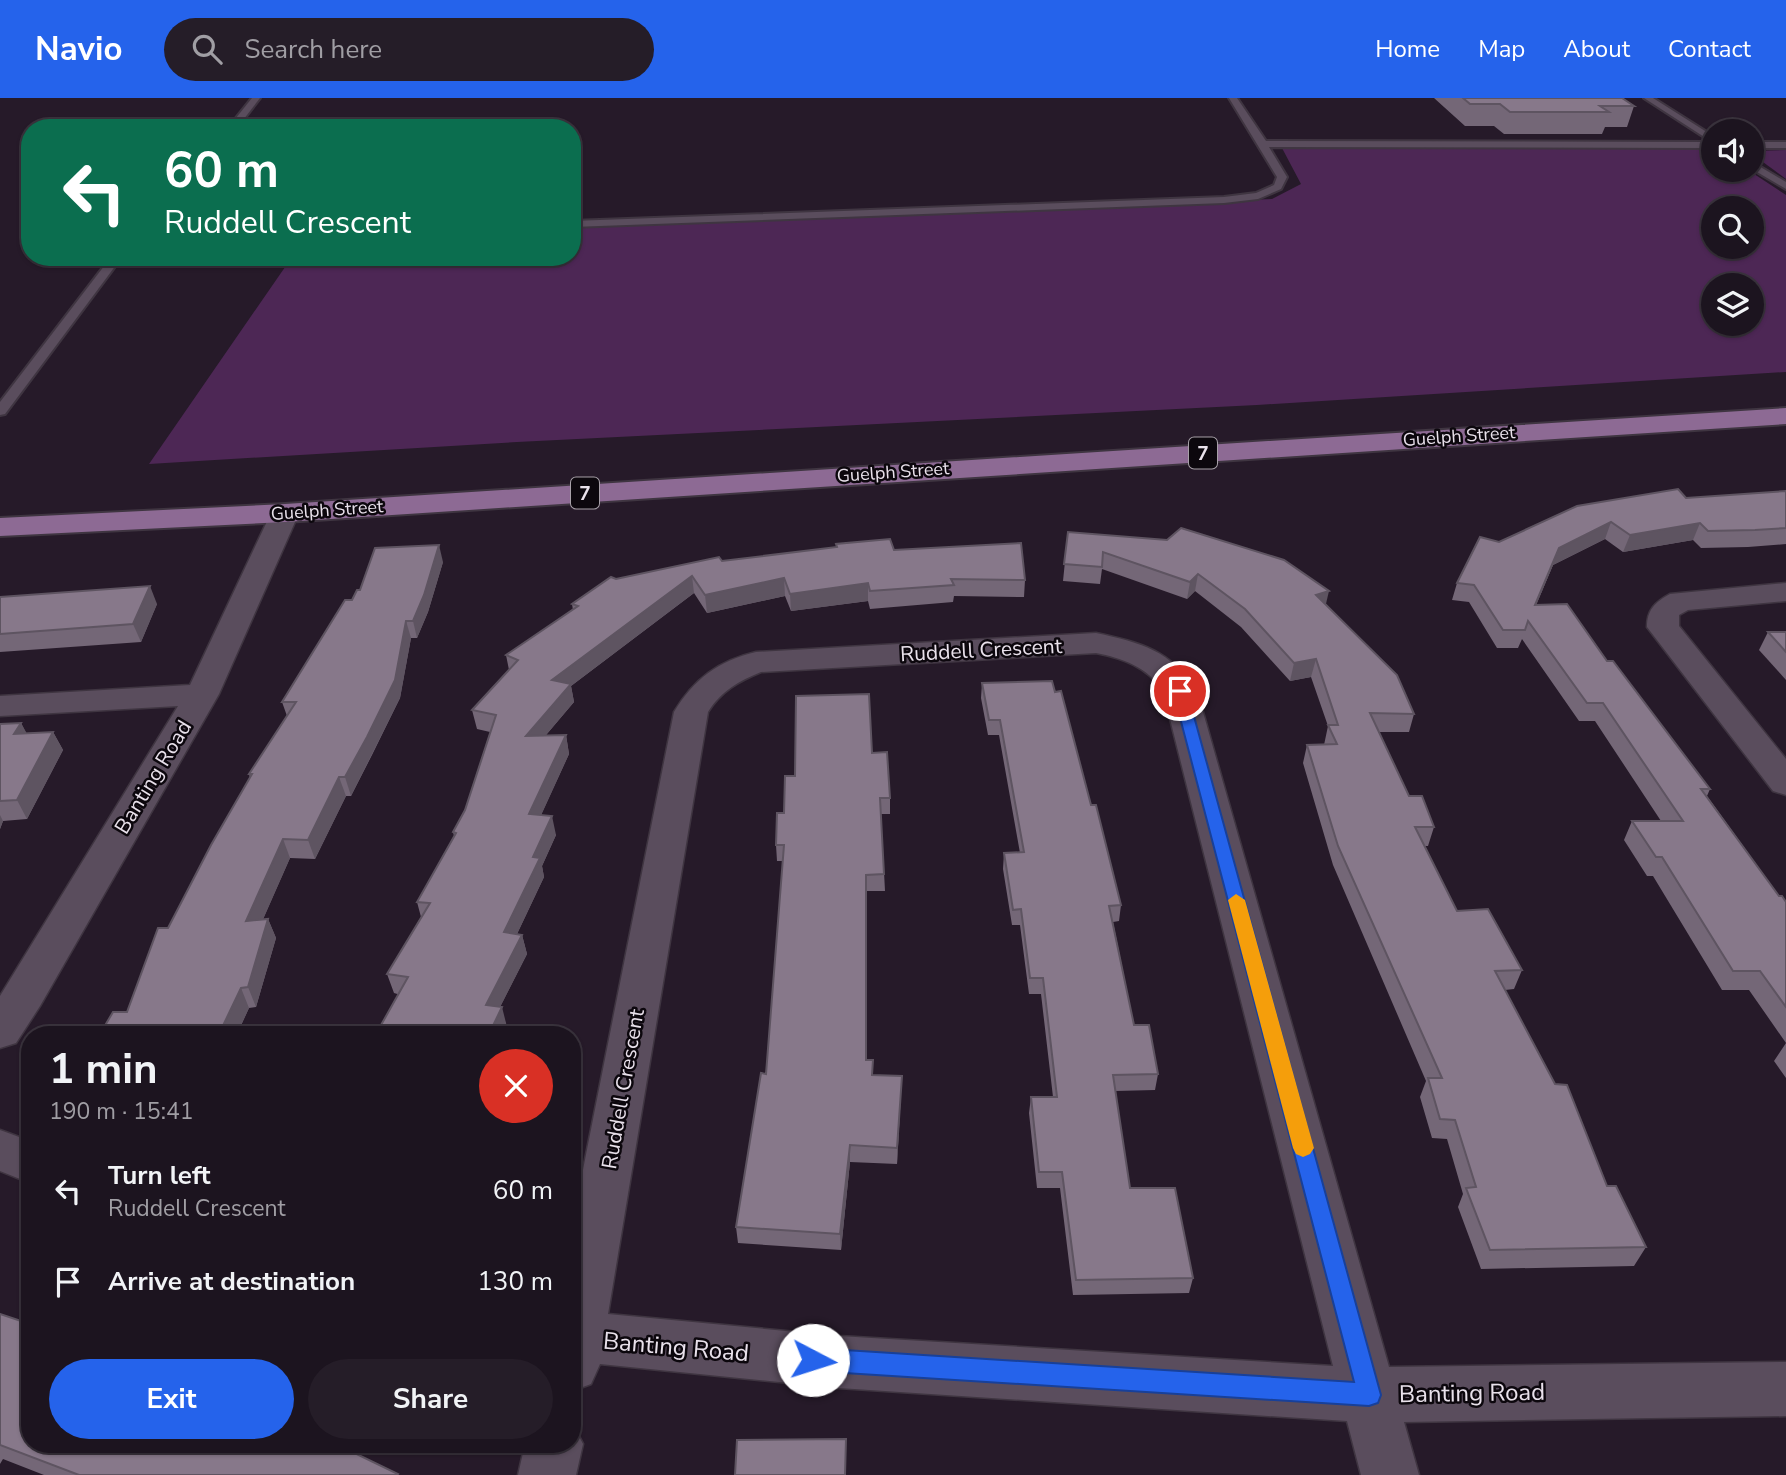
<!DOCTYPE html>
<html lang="en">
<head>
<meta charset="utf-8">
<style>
  :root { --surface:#1c141f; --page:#251d28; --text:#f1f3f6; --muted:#a09ea4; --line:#3a333d; --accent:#2563eb }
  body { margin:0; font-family:"Nunito Sans",sans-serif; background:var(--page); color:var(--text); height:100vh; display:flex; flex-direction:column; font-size:26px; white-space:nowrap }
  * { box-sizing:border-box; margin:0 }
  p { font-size:23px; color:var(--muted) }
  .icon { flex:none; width:38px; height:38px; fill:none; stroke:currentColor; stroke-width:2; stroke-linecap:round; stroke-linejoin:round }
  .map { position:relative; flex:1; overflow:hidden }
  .details { position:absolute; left:21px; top:928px; width:560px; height:427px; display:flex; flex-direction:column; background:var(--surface); border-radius:28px; box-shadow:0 2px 5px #0004,0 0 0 2px var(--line) }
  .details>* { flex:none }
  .banner { position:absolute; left:21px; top:21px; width:560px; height:147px; border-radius:28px; box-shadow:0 2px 5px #0004,0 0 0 2px var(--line); background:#0b6e4f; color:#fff; overflow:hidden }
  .buttons { position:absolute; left:1701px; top:21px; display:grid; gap:14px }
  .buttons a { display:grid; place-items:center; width:63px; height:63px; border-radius:50%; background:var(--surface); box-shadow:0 2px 5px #0004,0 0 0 2px var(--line); font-size:35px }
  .pin { position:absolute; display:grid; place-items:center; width:60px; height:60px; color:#fff; margin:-30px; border:4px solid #fff; border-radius:50%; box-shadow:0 2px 7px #0007 }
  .me { position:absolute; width:77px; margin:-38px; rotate:95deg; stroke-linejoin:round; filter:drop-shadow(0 0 5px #0008) }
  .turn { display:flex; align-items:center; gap:24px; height:147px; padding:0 28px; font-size:32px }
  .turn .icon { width:91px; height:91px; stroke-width:2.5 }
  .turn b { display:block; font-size:49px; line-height:60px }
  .round { display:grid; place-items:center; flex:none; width:74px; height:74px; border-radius:37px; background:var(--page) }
  .summary { display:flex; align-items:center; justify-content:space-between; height:119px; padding:0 28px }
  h1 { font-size:42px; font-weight:700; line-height:52px }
  .action { display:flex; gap:14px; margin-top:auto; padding:14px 28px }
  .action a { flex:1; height:80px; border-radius:42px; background:var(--accent); color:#fff; font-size:28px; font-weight:700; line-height:80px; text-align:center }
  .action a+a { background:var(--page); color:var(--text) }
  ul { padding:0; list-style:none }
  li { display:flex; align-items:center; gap:21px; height:91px; padding:0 28px }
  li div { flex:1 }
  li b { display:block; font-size:26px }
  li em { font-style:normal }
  header { display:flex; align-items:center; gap:42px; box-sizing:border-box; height:98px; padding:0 35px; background:var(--accent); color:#fff }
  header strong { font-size:33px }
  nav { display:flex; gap:38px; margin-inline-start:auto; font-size:24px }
  .search { width:490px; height:63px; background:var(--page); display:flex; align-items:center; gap:18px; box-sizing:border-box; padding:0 24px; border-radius:38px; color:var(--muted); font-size:26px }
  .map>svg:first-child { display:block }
  .green { fill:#4d2755; fill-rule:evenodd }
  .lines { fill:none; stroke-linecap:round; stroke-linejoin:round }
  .service-casing { stroke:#3f3541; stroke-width:4 }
  .minor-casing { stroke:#3f3541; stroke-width:3 }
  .primary-casing { stroke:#3f3541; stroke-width:4 }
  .service { fill:#5a4d5d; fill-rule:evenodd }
  .minor { fill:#5a4d5d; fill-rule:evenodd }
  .primary { fill:#8d6a94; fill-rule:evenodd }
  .wall { fill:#746777 }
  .shaded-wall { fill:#5e5461 }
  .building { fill:#87788a; stroke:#5e5461; stroke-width:2 }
  .route { fill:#2563eb; stroke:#184099; stroke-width:2 }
  .slow { fill:#f59e0b }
  .labels { text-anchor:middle; stroke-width:5; stroke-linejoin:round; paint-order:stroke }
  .far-street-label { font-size:18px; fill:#e9e1eb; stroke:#0c070d }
  .shield { fill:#0c070d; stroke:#a7a0a8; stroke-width:2 }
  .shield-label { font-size:19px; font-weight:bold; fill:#e9e1eb }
  .street-label { font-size:21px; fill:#e9e1eb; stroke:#0c070d }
  .near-street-label { font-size:24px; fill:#e9e1eb; stroke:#0c070d }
</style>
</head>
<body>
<header>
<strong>Navio</strong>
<div class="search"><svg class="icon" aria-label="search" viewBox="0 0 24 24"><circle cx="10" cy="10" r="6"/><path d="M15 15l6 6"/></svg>Search here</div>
<nav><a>Home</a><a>Map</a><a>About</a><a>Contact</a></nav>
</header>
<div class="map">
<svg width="1786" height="1377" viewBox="0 0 1786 1377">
  <rect width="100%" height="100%" fill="#261a29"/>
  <g class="green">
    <path d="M1713,49v23h35l38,25v177l-529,33 -740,37 -368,22 143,-207h280v-29l700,-29 29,-15 -19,-36zM1713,110h39v39h-39zM1713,187h39v39h-39z"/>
    <path d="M1786,52v29l-34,-25v-3z"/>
  </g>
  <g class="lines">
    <defs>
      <g id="service">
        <path d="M252,0h8l-23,30h-9z"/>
        <path d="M1229,0h8l29,43 446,1 -68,-44h9l60,38v12l-444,-1 18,30 -6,12 -23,10 -34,4 -652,24v-6l652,-24 32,-4 18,-8 3,-8z"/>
        <rect x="1752" y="44" width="34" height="6"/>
        <path d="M1752,64l34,20v7l-34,-20z"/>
        <path d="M111,159h11l-117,157 -5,1v-13z"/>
      </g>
      <g id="minor">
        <path d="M285,407l10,2 4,6 -80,181 -179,312 -24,37 -16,5v-52l178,-290 -178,10v-20l190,-11 81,-172 4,-6z"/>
        <path d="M1786,485v18l-98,9 -9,5v11l107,133v36l-13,-4 -126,-164c0,-17 8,-25 23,-33z"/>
        <path d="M1096,535c46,10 74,17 101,58l192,676 397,-5v54l-382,6 15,53h-58l-14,-54 -508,-33 -239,-24 -9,20 -19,7v-166l102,-513c20,-33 44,-51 82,-60zM1096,555c26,5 52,14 67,38l170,675 -494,-30 -231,-22 100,-602c13,-21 31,-31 53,-40z"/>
        <path d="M0,1032l30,11v42l-30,-12z"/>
        <path d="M572,1325l11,21 -7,31h-58l7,-31h47z"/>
      </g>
      <path id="primary" d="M1786,310v16l-1501,98 -285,14v-18l285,-14z"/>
    </defs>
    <use href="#service" class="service-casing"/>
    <use href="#minor" class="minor-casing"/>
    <use href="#primary" class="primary-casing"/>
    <use href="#service" class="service"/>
    <use href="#minor" class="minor"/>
    <use href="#primary" class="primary"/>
  </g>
  <g class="wall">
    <path d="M1434,0h188l12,8 -7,21h-22l-3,7h-98l-10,-8h-29z"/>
    <path d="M1786,393v53l-38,3 -47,1 -8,-8 -70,12 -18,-13 -52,26 -17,40 71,56 103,128 -3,7 72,100 7,6v176l-12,-17 12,-18 -37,-53h-27l-69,-114h-6l-23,-36 8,-19h29l-66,-100h-16l-57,-82 -4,9h-21l-28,-46 -17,-2 5,-17 42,-41 187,-44z"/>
    <path d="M1068,434l258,72 88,110 -5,18h-30l30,64 25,31 -6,19h-3l32,65 65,59 -8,19 -9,1 102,196 39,61 -12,19 -153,3 -23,-62 5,-13 -16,-55 -15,-1 -12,-41 6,-16 -93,-216 -30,-102 4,-18h17l4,-19 -17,-49 -21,4 -49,-54 -46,-36 -8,8 -85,-30 -2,15 -37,-3z"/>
    <path d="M836,446l58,6 131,30 -1,17 -70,-1 -1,6 -83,7 -2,-8 -77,10 -6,-15 -78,17 -13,-20 -123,93 3,16 -28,33h20l3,19 -28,61 15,20 -14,31 2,11 -27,57 5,1 5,19 -27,53 7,20 -113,-34 -7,-19 34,-57 -4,-15 37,-66 -1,-4 12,-22 25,-78 -13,-3 -5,-19 37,-40 -3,-15 67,-45 -1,-6 44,-25 106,-18 115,-14z"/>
    <path d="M443,464l-15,50 -11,26h-6l-11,60 -28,57 -21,41h-5l-31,63 -25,-1 -27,61h5l8,19 -20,69 -7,1 -12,26h-137l27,-22 41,-84 82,-150 -1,-4 38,-58 -5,-14 70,-102 8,-10z"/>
    <path d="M0,499l157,7 -16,38 -141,10z"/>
    <path d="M1768,534h18v48l-27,-30z"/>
    <path d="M982,585l109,122 30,100 -2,16 -6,1 21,103 24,49 -3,16 -40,1 15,97 63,90 -4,15 -116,2 -13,-107h-23l-8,-75 2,-16h22l-12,-103h-12l-9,-69h-8l-9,-56 1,-16h16l-21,-118h-11l-7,-37z"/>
    <path d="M21,625l5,10 27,-1 10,18 -36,69 -24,2 -3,8v-105z"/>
    <path d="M872,655l18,45v16h-9l4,77h-19v169h7v15l28,18 -4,71 -47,-2 -9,88 -103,-7 -2,-16 30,-153 17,-213h-6l-1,-16 8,-32 11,-37z"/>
    <path d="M0,1216l30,130 291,5 77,26h-354l-41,-16 -3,5z"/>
  </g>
  <g class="shaded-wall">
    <path d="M1611,424l-6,17 -52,26 -24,57 30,-74z"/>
    <path d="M1700,425l-7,17 -70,12 7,-17z"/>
    <path d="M439,447l4,17 -15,50 -11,26 -4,-17z"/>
    <path d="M1198,476l-3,17 -8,8 3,-17z"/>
    <path d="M692,478l2,17 -123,93 3,16 -44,52 -4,-18 26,-56z"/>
    <path d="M784,480l1,18 -78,17 -2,-18z"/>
    <path d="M868,485v18l-77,10 -1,-17z"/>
    <path d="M150,488l7,18 -16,38 -8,-18z"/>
    <path d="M1329,493l-4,17 -9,-13z"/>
    <path d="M406,523l5,17 -11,60 -49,98 -6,-19z"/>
    <path d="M1316,561l-5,18 -21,4 4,-18z"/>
    <path d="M21,625l10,18 -17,-7z"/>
    <path d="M53,634l10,18 -36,69 -10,-19z"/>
    <path d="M566,637l3,19 -36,79 -4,-19z"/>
    <path d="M339,679l7,19 -31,63 -7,-19z"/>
    <path d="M0,717l3,6 -3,8z"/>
    <path d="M552,718l4,19 -14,31 2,11 -35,74 -5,-19 29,-75z"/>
    <path d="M283,741l7,19 -36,82 -8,-19z"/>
    <path d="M268,821l8,19 -20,69 -8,-20z"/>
    <path d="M522,837l5,19 -36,71 -5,-20z"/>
    <path d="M241,890l8,20 -12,26h-18z"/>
    <path d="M502,909l5,20 -3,7h-15z"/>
    <path d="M902,978l-1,17 -4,71v-16z"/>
    <path d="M850,1047v17l-9,88 -1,-16z"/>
  </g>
  <g class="building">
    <path d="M1463,0h159l12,8h-34l9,6h-99l-10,-8h-30z"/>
    <path d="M1678,391l8,9 100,-7v37l-31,2 -47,1 -8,-8 -70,12 -19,-13 -52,26 -24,57 32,-1 40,57h6l97,128h-9l78,107h3l4,6v105l-26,-36h-27l-71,-114h-6l-24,-36h51l-80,-118h-16l-59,-82 -3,9h-22l-29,-45 -17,-2 23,-46 19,5 78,-36z"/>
    <path d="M1181,430l103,32 45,31 -13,4 81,80 17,39 -44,-1 39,83h13l12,31h-19l42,84 31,-2 34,61 -27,1 60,113 12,1 40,101h9l30,61 -156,3 -24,-62 10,-1 -21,-67 -15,-1 -12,-41h14l-104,-232 -31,-101 30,-1 -9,-19h10l-22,-66 -22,4 -49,-54 -47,-35 -8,8 -87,-30 -1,15 -38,-3 4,-32 99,8z"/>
    <path d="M890,441l4,11 127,-7 4,37 -74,-1 3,6 -84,6 -2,-8 -78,11 -6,-16 -79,17 -13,-19 -140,104 19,4 -45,52 40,-1 -37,79 23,2 -19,41 7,1 -36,74 18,3 -36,70 16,2 -13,27h-113l32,-57 -21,-3 43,-71 -13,-1 39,-69 -3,-1 12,-22 31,-95 -24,-5 46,-50 -12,-5 72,-49 -6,-2 39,-27 5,2 103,-22 3,4 115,-14 -1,-3z"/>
    <path d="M439,447l-15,50 -11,26h-7l-11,59 -28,57 -22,40h-6l-31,63 -25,-1 -37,82 22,-2 -20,68 -7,1 -22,46h-119l13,-22h14l31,-84h10l43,-83 41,-71h-3l47,-72h-14l63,-102h7l5,-10h3l15,-42z"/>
    <path d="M150,488l-17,38 -133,10v-37z"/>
    <path d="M1768,534h18v20z"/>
    <path d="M1052,583l3,11 6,-1 30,114h5l25,100 -12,1 25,119h15l9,49 -45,1 17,113h45l18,90 -117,2 -14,-108h-23l-8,-75h26l-14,-119h-13l-9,-69 -8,1 -9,-57 20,-1 -24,-132h-11l-7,-37z"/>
    <path d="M869,596l3,59 15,-1 3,46h-10l4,76 -18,1v185h7l-1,15 30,1 -5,72 -47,-3 -10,89 -104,-7 25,-154 5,1 18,-229h-8l1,-32h7l1,-37h10l1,-80z"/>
    <path d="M21,625l-7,11 39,-2 -36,68 -17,1v-77z"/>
    <path d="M0,1216l30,10v120h280l11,5 4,-5h11l62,30 -1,1h-318l-79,-30z"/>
    <path d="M846,1341l-1,36h-110l2,-35z"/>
  </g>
  <path class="route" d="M1180,589l7,4 194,704 -3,8 -9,3 -556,-35 -9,-3 -3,-8 3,-8 9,-4 541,34 -181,-691z"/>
  <path class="slow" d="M1236,796l9,6 69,248 -4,6 -7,3 -7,-3 -3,-6 -65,-248z"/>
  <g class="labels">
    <g class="far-street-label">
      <text transform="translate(1459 338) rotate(-4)" y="6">Guelph Street</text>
      <text transform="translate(893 374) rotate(-4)" y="6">Guelph Street</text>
      <text transform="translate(327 412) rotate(-4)" y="6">Guelph Street</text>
    </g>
    <g class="shield">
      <rect x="1189" y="339.5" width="28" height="31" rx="5"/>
      <rect x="571" y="379.5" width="28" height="31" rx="5"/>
    </g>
    <g class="shield-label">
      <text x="1203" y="362">7</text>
      <text x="585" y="402">7</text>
    </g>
    <g class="street-label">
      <text transform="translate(981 552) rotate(-3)" y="7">Ruddell Crescent</text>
      <text transform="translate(153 679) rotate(-59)" y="7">Banting Road</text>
      <text transform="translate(623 991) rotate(-80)" y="7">Ruddell Crescent</text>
    </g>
    <g class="near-street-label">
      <text transform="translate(676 1249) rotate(5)" y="8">Banting Road</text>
      <text transform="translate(1472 1295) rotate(-1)" y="8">Banting Road</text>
    </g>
  </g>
</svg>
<div class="buttons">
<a><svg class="icon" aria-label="sound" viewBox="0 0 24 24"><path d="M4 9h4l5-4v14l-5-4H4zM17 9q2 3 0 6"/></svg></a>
<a><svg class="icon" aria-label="search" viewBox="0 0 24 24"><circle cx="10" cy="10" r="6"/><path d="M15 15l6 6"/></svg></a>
<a><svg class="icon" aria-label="layers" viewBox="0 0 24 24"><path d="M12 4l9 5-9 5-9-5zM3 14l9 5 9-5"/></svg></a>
</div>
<div class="pin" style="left:1180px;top:593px;background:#d93025"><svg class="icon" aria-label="arrive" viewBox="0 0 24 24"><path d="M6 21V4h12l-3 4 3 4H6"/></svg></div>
<svg class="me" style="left:813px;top:1262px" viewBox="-20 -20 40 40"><circle r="19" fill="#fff"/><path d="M0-13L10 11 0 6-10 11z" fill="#2563eb"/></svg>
<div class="banner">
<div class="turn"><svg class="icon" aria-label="left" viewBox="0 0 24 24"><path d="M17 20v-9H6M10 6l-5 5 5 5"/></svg><div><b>60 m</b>Ruddell Crescent</div></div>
</div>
<section class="details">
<div class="summary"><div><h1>1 min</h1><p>190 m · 15:41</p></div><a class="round" style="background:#d93025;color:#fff"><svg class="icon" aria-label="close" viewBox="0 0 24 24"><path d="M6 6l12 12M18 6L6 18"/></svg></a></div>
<ul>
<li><svg class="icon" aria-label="left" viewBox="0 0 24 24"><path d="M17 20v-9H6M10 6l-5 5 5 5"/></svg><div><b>Turn left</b><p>Ruddell Crescent</p></div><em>60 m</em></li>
<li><svg class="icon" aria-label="arrive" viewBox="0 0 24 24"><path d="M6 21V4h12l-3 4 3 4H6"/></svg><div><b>Arrive at destination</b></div><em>130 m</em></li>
</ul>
<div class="action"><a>Exit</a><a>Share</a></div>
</section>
</div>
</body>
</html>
